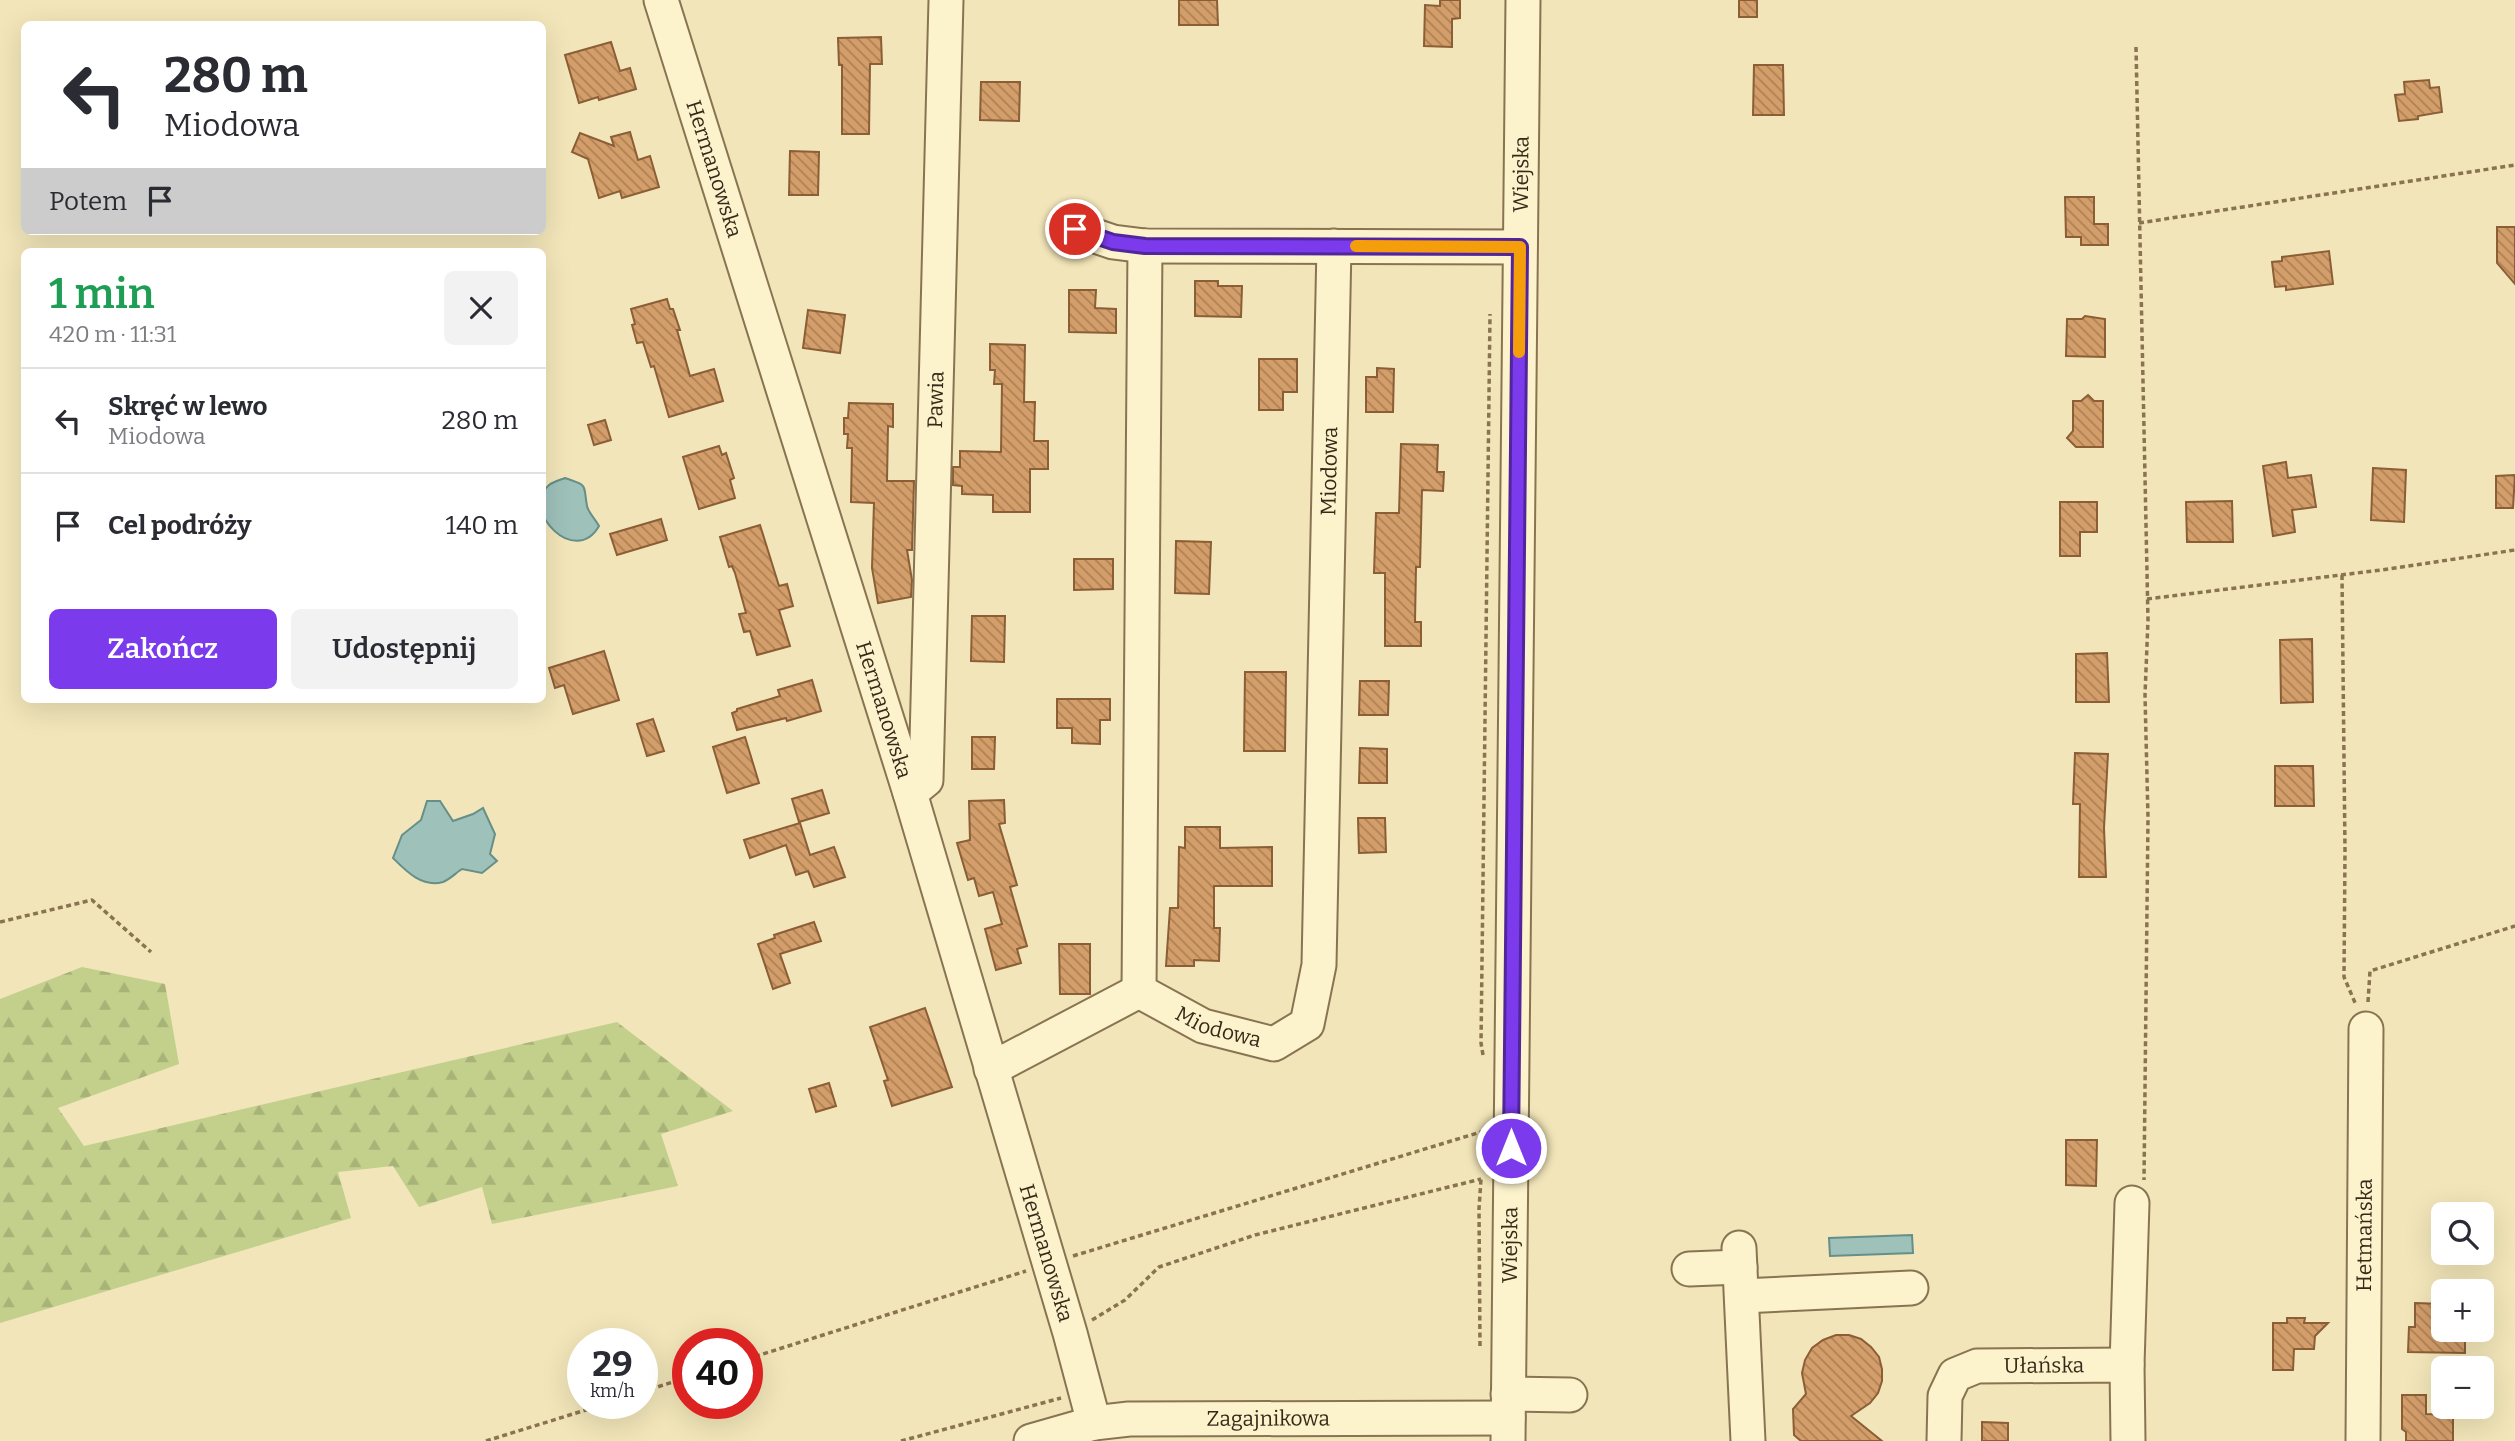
<!DOCTYPE html>
<html lang="pl">
<head>
<meta charset="utf-8">
<style>
  :root { --surface:#fff; --page:#f2f2f3; --text:#2b2b33; --muted:#7c7c81; --line:#e1e1e2; --accent:#7c3aed }
  body { margin:0; font-family:Bitter,serif; background:var(--page); color:var(--text); height:100vh; display:flex; flex-direction:column; font-size:26px; white-space:nowrap }
  * { box-sizing:border-box; margin:0 }
  p { font-size:23px; color:var(--muted) }
  .icon { flex:none; width:38px; height:38px; fill:none; stroke:currentColor; stroke-width:2; stroke-linecap:round; stroke-linejoin:round }
  .map { position:relative; flex:1; overflow:hidden }
  .side { position:absolute; left:21px; top:248px; width:525px; height:455px; display:flex; flex-direction:column; background:var(--surface); border-radius:10px; box-shadow:0 7px 28px #0002 }
  .side>* { flex:none }
  .banner { position:absolute; left:21px; top:21px; width:525px; height:214px; border-radius:10px; box-shadow:0 7px 28px #0002; background:#fff; color:var(--text); overflow:hidden }
  .controls { position:absolute; left:2431px; top:1202px; display:grid; gap:14px }
  .controls a { display:grid; place-items:center; width:63px; height:63px; border-radius:10px; background:var(--surface); box-shadow:0 7px 28px #0002; font-size:35px }
  .speed { position:absolute; left:567px; top:1328px; display:flex; gap:14px; font-size:35px; font-weight:700; text-align:center }
  .speed>* { display:grid; place-content:center; width:91px; height:91px; border-radius:50%; background:var(--surface); box-shadow:0 7px 28px #0002; line-height:1 }
  .speed small { font-size:18px; font-weight:400 }
  .speed .limit { border:10px solid #d22; background:#fff; color:#111 }
  .pin { position:absolute; display:grid; place-items:center; width:60px; height:60px; color:#fff; margin:-30px; border:4px solid #fff; border-radius:50%; box-shadow:0 2px 7px #0007 }
  .me { position:absolute; width:77px; margin:-38px; rotate:0deg; stroke-linejoin:round; filter:drop-shadow(0 0 5px #0008) }
  .turn { display:flex; align-items:center; gap:24px; height:147px; padding:0 28px; font-size:32px }
  .turn .icon { width:91px; height:91px; stroke-width:2.5 }
  .turn b { display:block; font-size:49px; line-height:60px }
  .then { display:flex; align-items:center; height:66px; padding:0 28px; background:#0003; gap:14px; font-size:26px }
  .round { display:grid; place-items:center; flex:none; width:74px; height:74px; border-radius:10px; background:var(--page) }
  .head { display:flex; align-items:center; justify-content:space-between; height:119px; padding:0 28px }
  h1 { font-size:42px; font-weight:600; line-height:52px; color:#1e9e55 }
  .button { display:flex; gap:14px; margin-top:auto; padding:14px 28px }
  .button a { flex:1; height:80px; border-radius:10px; background:var(--accent); color:#fff; font-size:28px; font-weight:600; line-height:80px; text-align:center }
  .button a+a { background:var(--page); color:var(--text) }
  ul { padding:0; list-style:none }
  li { display:flex; align-items:center; gap:21px; height:105px; padding:0 28px; border-top:2px solid var(--line) }
  li div { flex:1 }
  li b { display:block; font-size:26px }
  li em { font-style:normal }
  .map>svg:first-child { display:block }
  .forest { fill:url(#forest-firs) }
  .water { fill:#9ec1ba; stroke:#658f88; stroke-width:2 }
  .building { fill:url(#building-back-hatch); stroke:#8b5e36; stroke-width:2 }
  .lines { fill:none; stroke-linecap:round; stroke-linejoin:round }
  .minor-casing { stroke:#897452; stroke-width:37 }
  .path { stroke:#897452; stroke-width:3.5; stroke-dasharray:5 3.5; stroke-linecap:butt }
  .minor { stroke:#fcf2cc; stroke-width:33 }
  .route-casing { stroke:#51269a; stroke-width:18 }
  .route { stroke:#7c3aed; stroke-width:12 }
  .slow { stroke:#f59e0b; stroke-width:12 }
  .labels { text-anchor:middle; stroke-width:7; stroke-linejoin:round; paint-order:stroke }
  .street-label { font-size:21px; fill:#372919; stroke:#f9eec9 }
</style>
</head>
<body>
<div class="map">
<svg width="2515" height="1441" viewBox="0 0 2515 1441">
  <defs>
    <pattern id="forest-firs" width="22" height="20" patternUnits="userSpaceOnUse" patternTransform="scale(1.75)"><rect width="22" height="20" fill="#c3d08c"/><path d="M5 1l3.5 6h-7zM16 11l3.5 6h-7z" fill="#a8b378"/></pattern>
    <pattern id="building-back-hatch" width="6" height="6" patternUnits="userSpaceOnUse" patternTransform="scale(1.75)"><rect width="6" height="6" fill="#d49e6a"/><path d="M-1 5l2 2M0 0l6 6M5-1l2 2" fill="none" stroke="#ad8156"/></pattern>
  </defs>
  <rect width="100%" height="100%" fill="#f2e5b9"/>
  <path class="forest" d="M82,967l83,17 14,80 -121,44 26,38 533,-124 116,89 -72,23 17,52 -186,38 -10,-37 -63,20 -26,-41 -55,6 13,46 -351,105v-324z"/>
  <g class="water">
    <path d="M565,478c24,8 18,6 22,28 1,6 9,14 12,20 -24,42 -79,-16 -50,-41 4,-3 11,-5 16,-7z"/>
    <path d="M427,801h13l13,20 20,-7 10,-6 12,26 -5,20 7,7 -15,12 -20,-4c-5,3 -13,11 -19,13 -21,6 -37,-11 -50,-24l9,-23 19,-15z"/>
    <path d="M1912,1235l1,18 -83,3 -1,-18z"/>
  </g>
  <g class="building">
    <path d="M1179,0h38l1,25h-39z"/>
    <path d="M1440,0h20v18l-8,1v28l-28,-1 1,-41 15,1z"/>
    <rect x="1739" y="0" width="18" height="17"/>
    <path d="M881,37l1,27h-12l-1,70h-27v-69h-3l-1,-27z"/>
    <path d="M611,42l9,29 10,-3 6,21 -37,11 -1,-3 -19,6 -14,-48z"/>
    <path d="M1754,65h29l1,50h-31z"/>
    <path d="M2429,80l1,8 9,-1 3,25 -24,4v3l-19,2 -4,-26 10,-1 -1,-12z"/>
    <path d="M981,82h39l-1,39 -39,-1z"/>
    <path d="M630,132l8,28 12,-4 9,31 -37,11 -2,-7 -21,7 -11,-39 -16,-7 8,-19 34,13 -3,-9z"/>
    <path d="M790,151l29,1 -1,43h-29z"/>
    <path d="M2065,197h29v27h14v21h-27v-8h-15z"/>
    <path d="M2497,227h18v57l-18,-21z"/>
    <path d="M2329,251l4,33 -47,6v-4l-11,1 -3,-25 10,-1v-4z"/>
    <path d="M1195,281h23v5h24l-1,31 -46,-1z"/>
    <path d="M1069,290h27l-1,18 21,1v24l-47,-1z"/>
    <path d="M667,299l3,10h3l7,21h-3l13,46 24,-7 9,32 -54,16 -15,-51 -3,1 -8,-25 -6,1 -5,-18 3,-1 -4,-15z"/>
    <path d="M808,310l37,5 -5,38 -37,-5z"/>
    <path d="M2085,316l20,3v38l-39,-1 1,-37h15z"/>
    <path d="M990,344l35,1 -1,57h11l-1,39h14v28h-18v43h-37v-17l-31,-1v-8l-9,-1v-18h7v-16l41,1 1,-68h-8l1,-14h-5z"/>
    <path d="M1259,359h38v33h-14v18h-24z"/>
    <path d="M1377,368l17,1 -1,43h-27v-35h11z"/>
    <path d="M2088,395l6,6h9v46h-27l-9,-9 6,-7v-30h8z"/>
    <path d="M849,403l44,1v23l-5,-1 -1,55h27l-2,69h-5l5,30 -1,17 -33,6 -6,-35 2,-65 -23,-1 1,-54h-5l1,-14h-4v-16h4z"/>
    <path d="M605,420l6,20 -17,5 -6,-20z"/>
    <path d="M1401,444l37,1 -1,27h7l-1,19 -21,-1 -2,77h-4l-1,55h6v24h-36v-73h-11l2,-60h23z"/>
    <path d="M719,446l3,9 4,-2 8,25 -4,2 5,18 -36,11 -16,-52z"/>
    <path d="M2286,462l2,16 23,-3 5,32 -24,3 3,22 -22,4 -10,-70z"/>
    <path d="M2373,468l33,2 -2,52 -33,-2z"/>
    <path d="M2515,475l-2,33h-17v-32z"/>
    <path d="M2232,501l1,41h-46l-1,-40z"/>
    <path d="M2060,502h37v30h-17v24h-20z"/>
    <path d="M661,519l6,21 -50,15 -7,-21z"/>
    <path d="M760,525l19,61 8,-2 6,22 -14,4 11,36 -33,9 -7,-24 -6,1 -5,-18 7,-1 -11,-40 -3,-7 -3,1 -9,-30z"/>
    <path d="M1176,541l35,1 -2,52 -34,-1z"/>
    <path d="M1074,559h39v30l-39,1z"/>
    <path d="M972,616h33l-1,46 -33,-1z"/>
    <path d="M2312,639l1,63 -32,1 -1,-63z"/>
    <path d="M604,651l15,49 -46,14 -9,-29 -9,3 -6,-20z"/>
    <path d="M2107,653l2,49h-33v-48z"/>
    <path d="M1245,672h41l-1,79h-41z"/>
    <path d="M812,680l9,31 -34,10 -1,-3 -49,12 -5,-17 5,-2v-2l43,-13 -2,-6z"/>
    <path d="M1360,681h29l-1,34h-29z"/>
    <path d="M1057,699h53v21h-10v24l-28,-1v-15h-15z"/>
    <path d="M653,719l11,32 -17,5 -10,-32z"/>
    <path d="M745,737l14,46 -32,10 -14,-46z"/>
    <path d="M972,737h23l-1,32h-22z"/>
    <path d="M1360,748l27,1v34h-28z"/>
    <path d="M2075,753l33,1 -4,74 2,49h-27l1,-73h-7z"/>
    <path d="M2275,766h38l1,40h-39z"/>
    <path d="M822,790l7,23 -30,9 -7,-23z"/>
    <path d="M1004,800l1,23 -6,1 18,61 -7,2 17,59 -10,3 4,14 -25,7 -11,-41 17,-5 -9,-32 -14,4 -5,-18 -6,2 -11,-37 13,-3 -1,-39z"/>
    <path d="M1358,818h27l1,34 -27,1z"/>
    <path d="M800,823l10,32 24,-8 11,30 -31,10 -6,-16 -12,4 -10,-30 -36,13 -6,-18z"/>
    <path d="M1185,827h35v21l52,-1v39h-58v42h6l-1,33 -25,-1v6h-28l4,-58h8l1,-61 6,1z"/>
    <path d="M814,922l7,19 -41,13 10,29 -17,6 -15,-45 17,-6 -1,-3z"/>
    <path d="M1059,944h31v50h-30z"/>
    <path d="M925,1008l27,79 -60,19 -8,-25 4,-1 -18,-53z"/>
    <path d="M829,1083l7,23 -20,6 -7,-23z"/>
    <path d="M2066,1140h31l-1,46 -30,-1z"/>
    <path d="M2415,1303l28,1v26h22v23l-57,-1 1,-25h6z"/>
    <path d="M2287,1318h18l-1,5h24l-13,13 -1,13h-20l-1,21h-20v-47h14z"/>
    <path d="M1836,1335h13l12,4 10,8 8,10 3,12v12l-4,12 -8,10 -19,13 31,25h-81l-7,-6 -1,-26 13,-15 -4,-21 3,-13 7,-12 11,-8z"/>
    <path d="M2402,1395h24v19l27,1v26h-47v-9l-4,-3z"/>
    <path d="M1982,1422l26,1v18h-26z"/>
  </g>
  <g class="lines">
    <defs>
      <g id="minor">
        <path id="s1" d="M661,0l249,793 160,540 24,90"/>
        <path d="M1075,229l38,13 32,4 375,1"/>
        <path id="s2" d="M1145,246l-6,745 64,35 71,18 33,-20 12,-59 15,-719"/>
        <path id="s3" d="M910,793l16,-13 20,-780"/>
        <path d="M991,1069l148,-78"/>
        <path d="M1739,1248l9,193"/>
        <path d="M1689,1269l51,-2"/>
        <path d="M1742,1296l169,-8"/>
        <path d="M2127,1365l5,-162"/>
        <path d="M1508,1394l62,1"/>
        <path id="s4" d="M1031,1441l63,-18 35,-4 379,-1"/>
        <path id="s5" d="M1508,1441l15,-1441"/>
        <path id="s6" d="M1944,1441l1,-45 10,-21 22,-9 150,-1 1,76"/>
        <path id="s7" d="M2363,1441l3,-412"/>
      </g>
    </defs>
    <use href="#minor" class="minor-casing"/>
    <g class="path">
      <path d="M2136,47l12,573 -3,75 3,123 -4,362"/>
      <path d="M2139,223l376,-58"/>
      <path d="M2342,575l3,276 -1,126 12,28"/>
      <path d="M2147,599l234,-29 134,-20"/>
      <path d="M0,922l92,-22 59,52"/>
      <path d="M2368,1002l2,-31 145,-45"/>
      <path d="M1483,1055l-2,-12 9,-729"/>
      <path d="M1073,1256l411,-125"/>
      <path d="M1092,1320l33,-20 34,-33 96,-32 226,-56"/>
      <path d="M1480,1346l-1,-137 2,-30"/>
      <path d="M747,1359l279,-88"/>
      <path d="M642,1392l46,-15"/>
      <path d="M486,1441l119,-37"/>
      <path d="M901,1441l160,-43"/>
    </g>
    <use href="#minor" class="minor"/>
  </g>
  <g class="lines">
    <defs>
      <path id="route" d="M1075,229l38,13 32,4 375,1 -9,901"/>
    </defs>
    <use href="#route" class="route-casing"/>
    <use href="#route" class="route"/>
    <path class="slow" d="M1356,246l164,1 -1,105"/>
  </g>
  <g class="labels">
    <g class="street-label">
      <text dy="7" stroke="none"><textPath href="#s1" startOffset="177">Hermanowska</textPath></text>
      <text dy="7" stroke="none"><textPath href="#s5" startOffset="1267">Wiejska</textPath></text>
      <text dy="7" stroke="none"><textPath href="#s3" startOffset="401">Pawia</textPath></text>
      <text dy="7" stroke="none"><textPath href="#s2" startOffset="1484">Miodowa</textPath></text>
      <text dy="7" stroke="none"><textPath href="#s1" startOffset="744">Hermanowska</textPath></text>
      <text dy="7" stroke="none"><textPath href="#s2" startOffset="833">Miodowa</textPath></text>
      <text dy="7" stroke="none"><textPath href="#s7" startOffset="206">Hetmańska</textPath></text>
      <text dy="7" stroke="none"><textPath href="#s5" startOffset="196">Wiejska</textPath></text>
      <text dy="7" stroke="none"><textPath href="#s1" startOffset="1311">Hermanowska</textPath></text>
      <text dy="7" stroke="none"><textPath href="#s6" startOffset="159">Ułańska</textPath></text>
      <text dy="7" stroke="none"><textPath href="#s4" startOffset="240">Zagajnikowa</textPath></text>
    </g>
  </g>
</svg>
<div class="controls">
<a><svg class="icon" aria-label="search" viewBox="0 0 24 24"><circle cx="10" cy="10" r="6"/><path d="M15 15l6 6"/></svg></a>
<a>+</a>
<a>−</a>
</div>
<div class="speed"><div>29<small>km/h</small></div><div class="limit">40</div></div>
<div class="pin" style="left:1075px;top:229px;background:#d93025"><svg class="icon" aria-label="arrive" viewBox="0 0 24 24"><path d="M6 21V4h12l-3 4 3 4H6"/></svg></div>
<svg class="me" style="left:1511px;top:1148px" viewBox="-20 -20 40 40"><circle r="17" fill="#7c3aed" stroke="#fff" stroke-width="3"/><path d="M0-11L8 9 0 5-8 9z" fill="#fff"/></svg>
<div class="banner">
<div class="turn"><svg class="icon" aria-label="left" viewBox="0 0 24 24"><path d="M17 20v-9H6M10 6l-5 5 5 5"/></svg><div><b>280 m</b>Miodowa</div></div>
<div class="then">Potem<svg class="icon" aria-label="arrive" viewBox="0 0 24 24"><path d="M6 21V4h12l-3 4 3 4H6"/></svg></div>
</div>
<section class="side">
<div class="head"><div><h1>1 min</h1><p>420 m · 11:31</p></div><a class="round"><svg class="icon" aria-label="close" viewBox="0 0 24 24"><path d="M6 6l12 12M18 6L6 18"/></svg></a></div>
<ul>
<li><svg class="icon" aria-label="left" viewBox="0 0 24 24"><path d="M17 20v-9H6M10 6l-5 5 5 5"/></svg><div><b>Skręć w lewo</b><p>Miodowa</p></div><em>280 m</em></li>
<li><svg class="icon" aria-label="arrive" viewBox="0 0 24 24"><path d="M6 21V4h12l-3 4 3 4H6"/></svg><div><b>Cel podróży</b></div><em>140 m</em></li>
</ul>
<div class="button"><a>Zakończ</a><a>Udostępnij</a></div>
</section>
</div>
</body>
</html>
